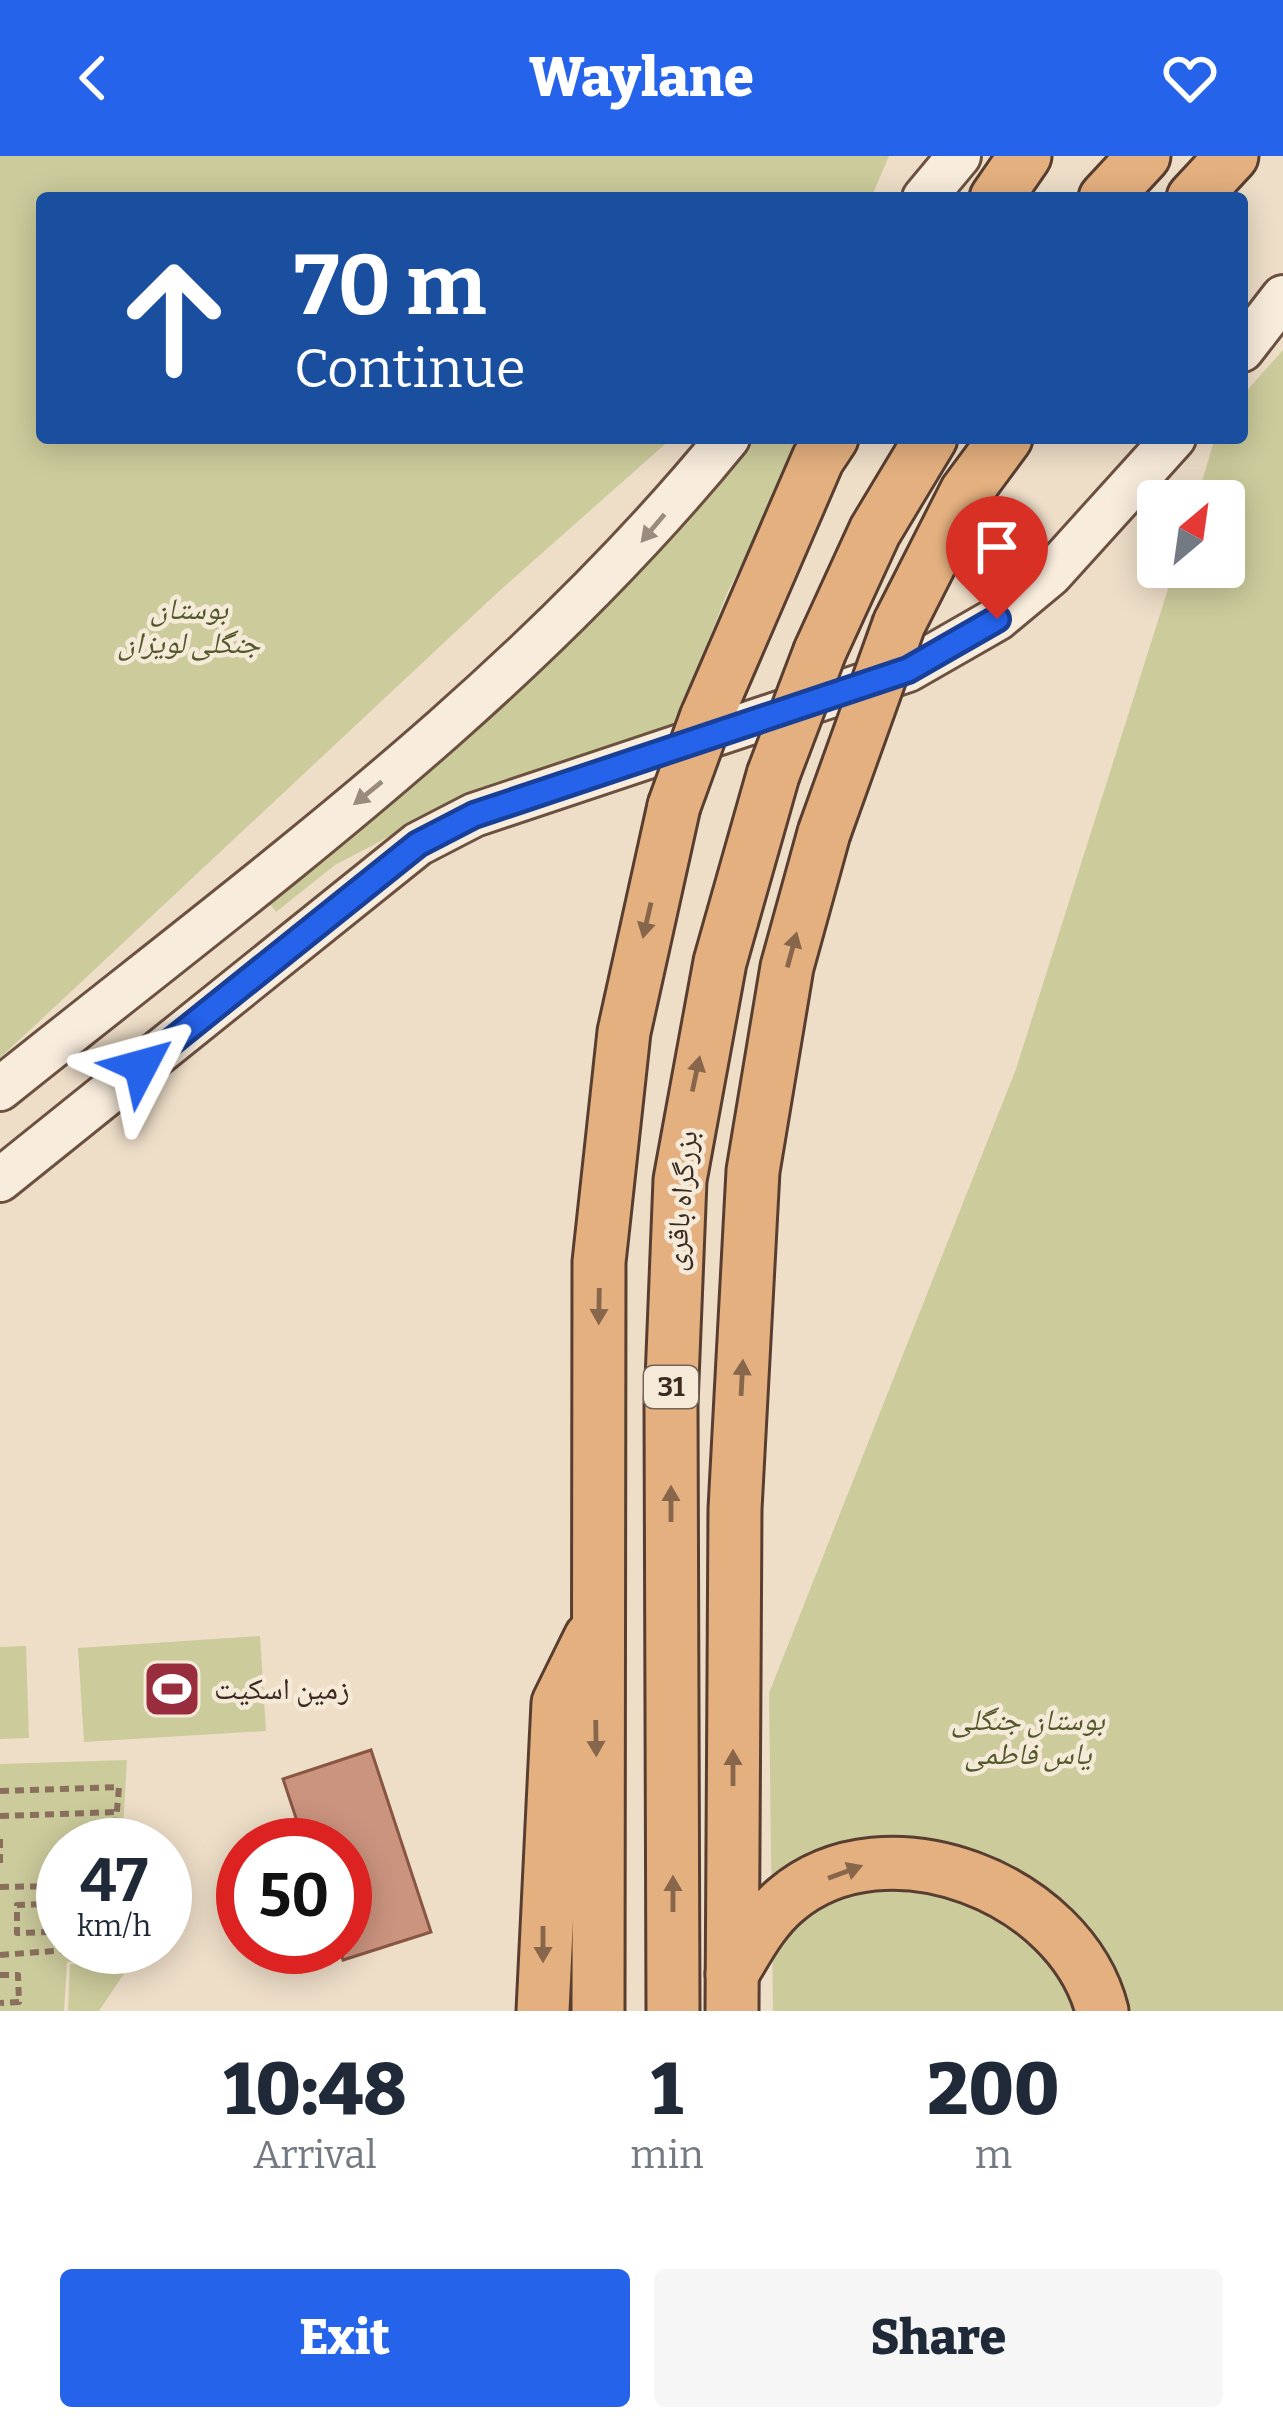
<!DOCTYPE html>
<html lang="en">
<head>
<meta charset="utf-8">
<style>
  :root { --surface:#fff; --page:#f6f6f7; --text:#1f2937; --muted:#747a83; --accent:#2563eb }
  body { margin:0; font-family:Bitter,"Noto Naskh Arabic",serif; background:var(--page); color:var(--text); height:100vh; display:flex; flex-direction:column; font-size:45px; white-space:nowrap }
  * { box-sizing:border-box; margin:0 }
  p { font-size:39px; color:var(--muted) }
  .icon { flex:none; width:66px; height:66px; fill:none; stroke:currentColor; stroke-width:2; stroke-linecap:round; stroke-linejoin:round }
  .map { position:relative; height:1855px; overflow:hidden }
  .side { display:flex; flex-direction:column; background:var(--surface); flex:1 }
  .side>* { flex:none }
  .top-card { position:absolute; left:36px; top:36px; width:1212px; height:252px; border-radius:12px; box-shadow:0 6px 30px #0003; background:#1a4fa0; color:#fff; overflow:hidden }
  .needle { width:78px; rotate:29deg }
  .tools { position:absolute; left:1137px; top:324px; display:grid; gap:24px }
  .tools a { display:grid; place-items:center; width:108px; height:108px; border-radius:12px; background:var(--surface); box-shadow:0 6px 30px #0003; font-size:60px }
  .speed { position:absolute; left:36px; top:1662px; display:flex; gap:24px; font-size:60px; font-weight:700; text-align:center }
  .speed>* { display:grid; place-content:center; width:156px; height:156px; border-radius:50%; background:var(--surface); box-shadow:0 6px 30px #0003; line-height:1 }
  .speed small { font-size:30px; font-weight:400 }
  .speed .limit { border:18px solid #d22; background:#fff; color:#111 }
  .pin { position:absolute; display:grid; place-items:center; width:102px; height:102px; color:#fff; margin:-123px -51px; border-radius:50% 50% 50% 0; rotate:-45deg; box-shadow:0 0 12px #0007 }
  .pin .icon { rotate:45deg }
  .me { position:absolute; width:132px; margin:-66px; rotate:51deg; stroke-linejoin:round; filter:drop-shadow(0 0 9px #0008) }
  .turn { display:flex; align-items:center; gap:42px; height:252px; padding:0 60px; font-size:54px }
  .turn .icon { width:156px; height:156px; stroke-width:2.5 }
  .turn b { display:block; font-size:84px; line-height:102px }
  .eta { display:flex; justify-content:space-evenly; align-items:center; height:204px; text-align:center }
  .eta b { font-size:72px; font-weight:800; line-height:84px }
  .action { display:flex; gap:24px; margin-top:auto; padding:24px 60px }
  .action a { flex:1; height:138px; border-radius:12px; background:var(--accent); color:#fff; font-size:48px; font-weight:800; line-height:138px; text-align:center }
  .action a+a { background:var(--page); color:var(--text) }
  header { display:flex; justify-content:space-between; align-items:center; height:156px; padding:0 60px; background:var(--accent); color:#fff; font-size:54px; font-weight:800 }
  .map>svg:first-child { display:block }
  .green { fill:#cccb9c }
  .building { fill:#cb947f; stroke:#895644; stroke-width:3 }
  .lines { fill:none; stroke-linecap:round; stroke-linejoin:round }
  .secondary-casing { stroke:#6c5040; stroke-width:48 }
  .trunk-casing { stroke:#583e31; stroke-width:57 }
  .path { stroke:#8a6f5d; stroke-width:6; stroke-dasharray:9 6; stroke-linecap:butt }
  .secondary { stroke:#f8ecdc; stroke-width:42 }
  .trunk { stroke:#e4b07f; stroke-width:51 }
  .trunk-bridge-casing { stroke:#583e31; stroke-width:57; stroke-linecap:butt }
  .trunk-bridge { stroke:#e4b07f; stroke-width:51 }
  .oneway { fill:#9a8b7e }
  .oneway2 { fill:#87664b }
  .route-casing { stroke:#184099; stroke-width:30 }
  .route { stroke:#2563eb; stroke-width:21 }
  .labels { text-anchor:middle; stroke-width:9; stroke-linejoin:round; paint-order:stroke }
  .shield { fill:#f5e9d8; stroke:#736358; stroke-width:3 }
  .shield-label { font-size:27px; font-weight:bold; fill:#3b2a21 }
  .park-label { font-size:30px; font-style:italic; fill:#515728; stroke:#f5e9d8 }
  .street-label { font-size:30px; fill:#3b2a21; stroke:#f5e9d8 }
  .poi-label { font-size:30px; fill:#3b2a21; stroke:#f5e9d8; text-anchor:start }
</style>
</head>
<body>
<header><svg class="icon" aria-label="back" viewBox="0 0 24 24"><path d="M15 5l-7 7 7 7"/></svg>Waylane<svg class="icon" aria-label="heart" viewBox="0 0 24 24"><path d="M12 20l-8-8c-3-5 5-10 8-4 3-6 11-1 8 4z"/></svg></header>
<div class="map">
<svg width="1283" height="1855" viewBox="0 0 1283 1855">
  <rect width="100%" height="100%" fill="#eedec8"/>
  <g class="green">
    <path d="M0,0h889l-18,42h-829v240h630l-176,156 -496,464z"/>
    <path d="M1283,194v1661h-510l-4,-318 247,-624 159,-502h49v-66h-28l19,-63h27v-42z"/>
    <path d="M742,282h63l-77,153 -62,156 -234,67 -97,51 -59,47 -12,-16c124,-95 251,-190 356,-307 43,-48 81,-101 122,-151z"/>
    <path d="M260,1480l6,95 -182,11 -6,-94z"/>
    <path d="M26,1490l3,92 -29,1v-92z"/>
    <path d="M127,1604l-5,85h-59v102h54l-1,15h-49l-3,49h-64v-247z"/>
    <path d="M70,1808l59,2 -30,45h-31z"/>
  </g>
  <path class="building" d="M371,1594l60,182 -88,28 -4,-13h6v-102h-40l-22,-66z"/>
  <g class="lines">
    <defs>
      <g id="secondary">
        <path d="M924,42l35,-42"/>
        <path d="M1242,194l41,-53"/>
        <path d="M0,933c256,-206 519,-395 728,-651"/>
        <path d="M0,1024l418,-336 56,-29 434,-145 89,-51 54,-45 123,-136"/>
      </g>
      <g id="trunk">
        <path d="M996,42l29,-42"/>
        <path d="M1105,42l39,-42"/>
        <path d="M1193,42l39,-42"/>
        <path d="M899,468l67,-132 40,-54"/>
        <path d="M820,495l55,-120 56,-93"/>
        <path d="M706,562l112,-259 14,-21"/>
        <path d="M732,1818c16,-26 30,-54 54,-74 100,-85 285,-12 316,111"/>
        <path d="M543,1855l15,-308 32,-65"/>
        <path d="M598,1855l1,-749 25,-230 50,-226"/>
        <path d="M673,1855l-2,-606 9,-225 40,-218 53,-187"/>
        <path d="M732,1855l3,-502 18,-338 34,-204 37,-134"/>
      </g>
    </defs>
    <use href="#secondary" class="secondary-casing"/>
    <use href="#trunk" class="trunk-casing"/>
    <g class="path">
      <path d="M0,1635l119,-4 -5,58"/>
      <path d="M0,1660l117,-4"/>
      <path d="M0,1683v27"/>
      <path d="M0,1731l63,-1"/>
      <path d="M51,1748l1,28 -35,1v-28z"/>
      <path d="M0,1799l107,-8"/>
      <path d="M0,1819h18l1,27 -19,1"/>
    </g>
    <use href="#secondary" class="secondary"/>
    <use href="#trunk" class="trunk"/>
    <defs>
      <g id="trunk-bridge">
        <path d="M773,619l47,-124"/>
        <path d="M674,650l32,-88"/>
        <path d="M824,677l75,-209"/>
      </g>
    </defs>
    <use href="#trunk-bridge" class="trunk-bridge-casing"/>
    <use href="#trunk-bridge" class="trunk-bridge"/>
  </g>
  <defs><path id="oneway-solid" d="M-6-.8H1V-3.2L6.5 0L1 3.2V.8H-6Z" transform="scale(3)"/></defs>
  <g class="oneway">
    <use href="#oneway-solid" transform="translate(653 372) rotate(130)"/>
    <use href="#oneway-solid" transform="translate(368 637) rotate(141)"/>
  </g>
  <g class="oneway2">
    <use href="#oneway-solid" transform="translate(647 764) rotate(103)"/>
    <use href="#oneway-solid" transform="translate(792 794) rotate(-75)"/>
    <use href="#oneway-solid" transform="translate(696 918) rotate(-78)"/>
    <use href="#oneway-solid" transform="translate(599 1150) rotate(91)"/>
    <use href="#oneway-solid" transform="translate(742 1222) rotate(-87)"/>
    <use href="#oneway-solid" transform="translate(671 1348) rotate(-90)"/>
    <use href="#oneway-solid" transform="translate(596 1582) rotate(89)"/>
    <use href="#oneway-solid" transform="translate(733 1612) rotate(-90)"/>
    <use href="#oneway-solid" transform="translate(845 1716) rotate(-20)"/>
    <use href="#oneway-solid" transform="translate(673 1738) rotate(-90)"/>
    <use href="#oneway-solid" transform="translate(543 1788) rotate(90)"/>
  </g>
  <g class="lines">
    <defs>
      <path id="route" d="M141,910l277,-222 56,-29 434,-145 89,-51"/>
    </defs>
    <use href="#route" class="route-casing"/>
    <use href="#route" class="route"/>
  </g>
  <defs>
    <symbol id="stadium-square" viewBox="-11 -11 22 22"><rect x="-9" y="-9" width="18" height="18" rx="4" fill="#982e3d" stroke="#f5e9d8"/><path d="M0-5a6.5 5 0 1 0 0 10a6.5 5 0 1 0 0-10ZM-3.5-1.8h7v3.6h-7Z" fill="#fff"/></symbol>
  </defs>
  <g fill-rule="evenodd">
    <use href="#stadium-square" x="139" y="1500" width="66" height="66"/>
  </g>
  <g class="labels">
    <rect class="shield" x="644" y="1210" width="54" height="42" rx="9"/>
    <g class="shield-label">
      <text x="671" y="1240">31</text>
    </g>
    <g class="park-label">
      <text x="189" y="463">بوستان<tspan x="189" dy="34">جنگلی لویزان</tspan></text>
      <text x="1028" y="1574">بوستان جنگلی<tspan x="1028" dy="34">یاس فاطمی</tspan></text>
    </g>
    <g class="street-label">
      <text transform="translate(681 1045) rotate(-85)" y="10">بزرگراه باقری</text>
    </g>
    <g class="poi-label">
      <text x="214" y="1543">زمین اسکیت</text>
    </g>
  </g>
</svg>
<div class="tools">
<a><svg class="needle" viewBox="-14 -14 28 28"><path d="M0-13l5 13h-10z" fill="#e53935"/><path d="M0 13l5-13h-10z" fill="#747a83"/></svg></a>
</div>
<div class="speed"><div>47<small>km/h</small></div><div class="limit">50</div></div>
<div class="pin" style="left:997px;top:463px;background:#d93025"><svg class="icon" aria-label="arrive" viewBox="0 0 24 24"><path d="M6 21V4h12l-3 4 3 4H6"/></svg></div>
<svg class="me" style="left:141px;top:910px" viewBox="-20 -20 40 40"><path d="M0-17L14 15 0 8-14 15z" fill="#2563eb" stroke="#fff" stroke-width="4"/></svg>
<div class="top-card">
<div class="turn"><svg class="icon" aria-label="ahead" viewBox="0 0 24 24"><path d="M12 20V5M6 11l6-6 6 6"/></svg><div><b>70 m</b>Continue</div></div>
</div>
</div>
<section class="side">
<div class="eta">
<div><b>10:48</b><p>Arrival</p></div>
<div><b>1</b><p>min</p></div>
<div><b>200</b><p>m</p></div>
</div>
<div class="action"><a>Exit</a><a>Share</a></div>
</section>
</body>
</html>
